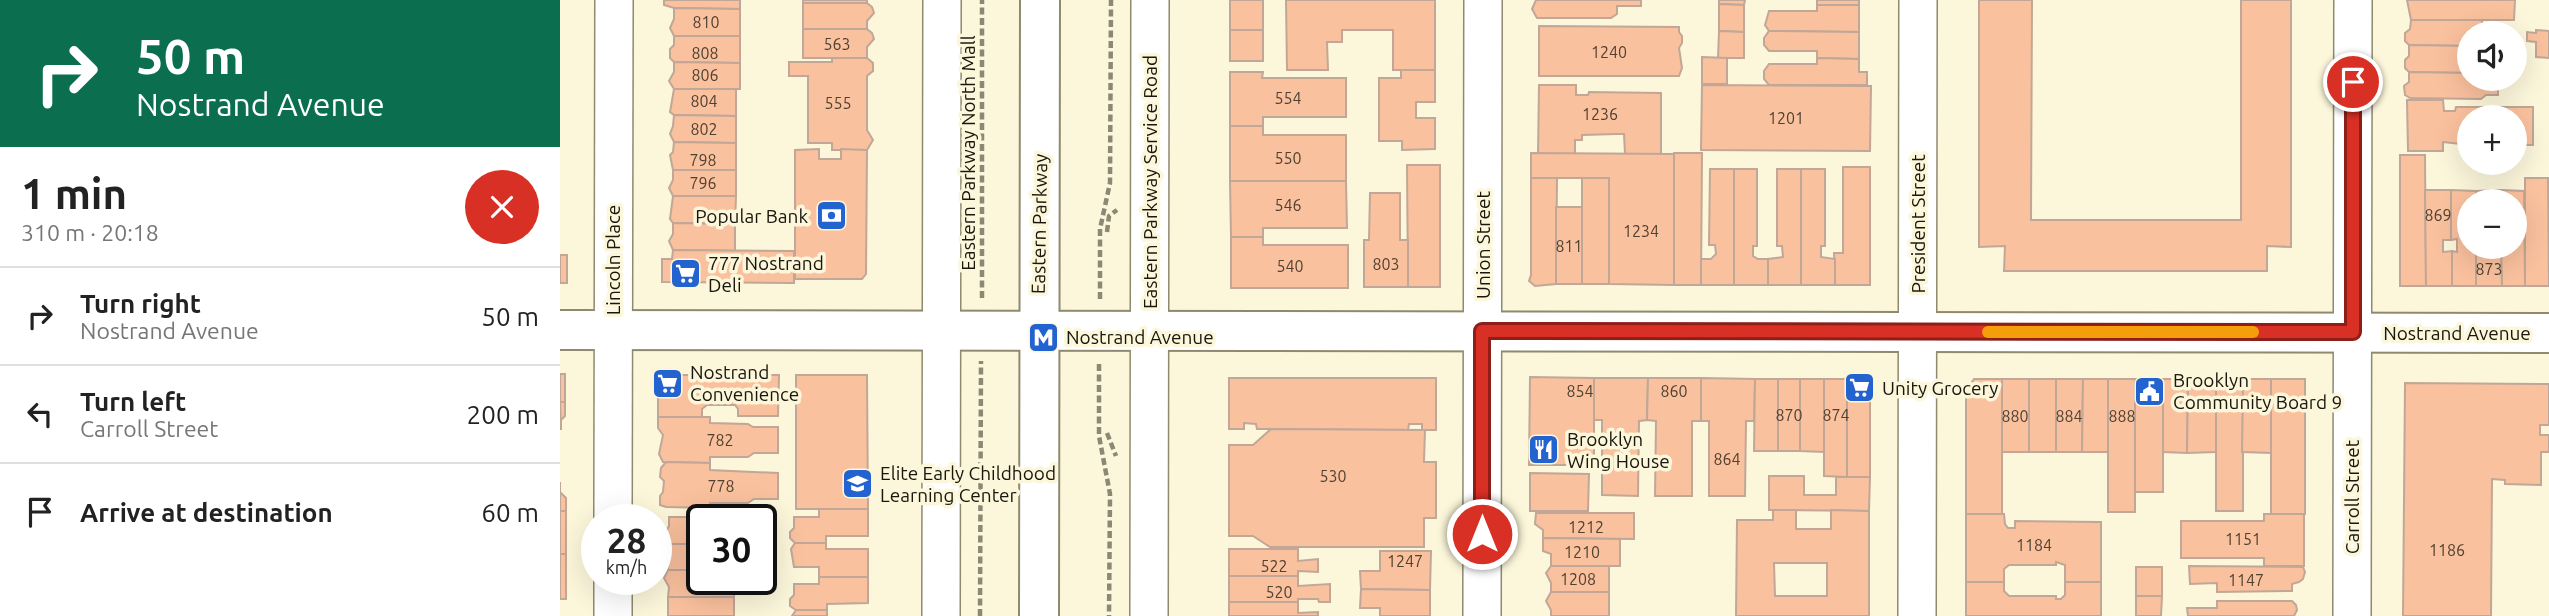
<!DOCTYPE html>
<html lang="en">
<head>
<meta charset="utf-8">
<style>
  :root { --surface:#fff; --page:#f2f2f2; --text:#222; --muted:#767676; --line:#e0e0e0 }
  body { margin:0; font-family:Ubuntu,sans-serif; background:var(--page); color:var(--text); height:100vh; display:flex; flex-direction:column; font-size:26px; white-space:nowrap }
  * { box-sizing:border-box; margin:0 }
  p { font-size:23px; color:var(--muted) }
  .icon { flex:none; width:38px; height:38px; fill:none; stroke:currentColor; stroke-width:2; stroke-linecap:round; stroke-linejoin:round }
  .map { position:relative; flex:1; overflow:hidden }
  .drawer { display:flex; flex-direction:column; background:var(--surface); width:560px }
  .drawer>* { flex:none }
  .banner { background:#0b6e4f; color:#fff; overflow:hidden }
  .buttons { position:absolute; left:1897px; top:21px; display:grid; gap:14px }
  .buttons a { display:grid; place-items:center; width:70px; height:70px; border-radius:50%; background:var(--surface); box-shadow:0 7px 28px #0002; font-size:35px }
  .speed { position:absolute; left:21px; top:504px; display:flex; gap:14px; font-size:35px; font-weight:700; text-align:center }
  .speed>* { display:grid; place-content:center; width:91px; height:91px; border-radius:50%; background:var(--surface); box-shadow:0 7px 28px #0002; line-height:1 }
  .speed small { font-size:18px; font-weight:400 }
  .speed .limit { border:4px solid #111; border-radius:10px; background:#fff; color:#111 }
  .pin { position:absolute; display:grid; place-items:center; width:60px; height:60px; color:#fff; margin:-30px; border:4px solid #fff; border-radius:50%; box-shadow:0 2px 7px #0007 }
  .me { position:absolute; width:77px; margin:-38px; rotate:0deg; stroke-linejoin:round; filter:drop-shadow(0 0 5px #0008) }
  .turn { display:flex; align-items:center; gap:24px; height:147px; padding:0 21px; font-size:32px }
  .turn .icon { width:91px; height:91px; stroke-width:2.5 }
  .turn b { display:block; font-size:49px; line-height:60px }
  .round { display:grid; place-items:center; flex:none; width:74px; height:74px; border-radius:37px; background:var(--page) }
  .head { display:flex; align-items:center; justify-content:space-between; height:119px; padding:0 21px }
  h1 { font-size:42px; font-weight:700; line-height:52px }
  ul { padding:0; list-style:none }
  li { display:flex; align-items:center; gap:21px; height:98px; padding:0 21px; border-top:2px solid var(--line) }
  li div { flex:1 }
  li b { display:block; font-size:26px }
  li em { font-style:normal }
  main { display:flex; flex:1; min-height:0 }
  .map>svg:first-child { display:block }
  .building { fill:#fac19e; stroke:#c0a797; stroke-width:2; fill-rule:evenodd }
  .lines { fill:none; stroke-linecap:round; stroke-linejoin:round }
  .minor-casing { stroke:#8e896f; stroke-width:40 }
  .major-casing { stroke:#8e896f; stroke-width:42 }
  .path { stroke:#8b8875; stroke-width:4.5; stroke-dasharray:7 3.5; stroke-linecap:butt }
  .minor { stroke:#fff; stroke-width:37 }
  .major { stroke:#fff; stroke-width:38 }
  .route-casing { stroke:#8d1f18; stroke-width:18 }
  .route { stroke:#d93025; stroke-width:12 }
  .slow { stroke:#f59e0b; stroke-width:12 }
  .labels { text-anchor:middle; stroke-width:7; stroke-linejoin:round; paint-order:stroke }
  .number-label { font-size:16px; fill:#504131 }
  .street-label { font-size:19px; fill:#18160d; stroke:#fcf7db }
  .poi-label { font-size:19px; fill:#18160d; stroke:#fcf7db; text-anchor:start }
</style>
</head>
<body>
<main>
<section class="drawer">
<div class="banner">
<div class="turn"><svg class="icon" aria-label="right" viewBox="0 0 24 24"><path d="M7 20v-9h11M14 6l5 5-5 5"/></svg><div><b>50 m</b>Nostrand Avenue</div></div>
</div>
<div class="head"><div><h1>1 min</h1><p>310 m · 20:18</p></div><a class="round" style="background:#d93025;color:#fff"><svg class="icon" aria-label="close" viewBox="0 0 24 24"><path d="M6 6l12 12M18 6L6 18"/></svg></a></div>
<ul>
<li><svg class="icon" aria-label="right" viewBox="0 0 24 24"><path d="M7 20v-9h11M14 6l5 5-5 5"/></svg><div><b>Turn right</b><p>Nostrand Avenue</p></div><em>50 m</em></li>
<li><svg class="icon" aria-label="left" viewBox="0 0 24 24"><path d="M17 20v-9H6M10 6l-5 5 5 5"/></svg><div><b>Turn left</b><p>Carroll Street</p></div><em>200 m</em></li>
<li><svg class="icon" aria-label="arrive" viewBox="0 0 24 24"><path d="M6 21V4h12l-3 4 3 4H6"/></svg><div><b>Arrive at destination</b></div><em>60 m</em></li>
</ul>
</section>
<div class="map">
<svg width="1989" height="616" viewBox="0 0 1989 616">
  <rect width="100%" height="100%" fill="#fcf7db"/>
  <g class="building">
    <path d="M104,0h76v9l-66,-1 -10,-3z"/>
    <rect x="243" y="0" width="64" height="3"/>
    <rect x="670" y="0" width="33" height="30"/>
    <path d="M726,0h149v70h-42v-40h-51v12h-15l1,28h-41z"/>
    <path d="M976,0h105v6h-24v8l-6,4h-74l-5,-9z"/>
    <path d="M1159,0h26l-1,5 -25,-1z"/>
    <rect x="1257" y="0" width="42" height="5"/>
    <path d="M1419,0h53l-1,220h210v-220h50v247l-24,-1v25h-263l1,-25 -26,1z"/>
    <path d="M1847,0h108l-1,20h-103z"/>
    <path d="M243,3h64l5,4 2,6 -7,8v8h-64z"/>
    <path d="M1159,4l25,1v27l-25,-1z"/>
    <path d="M1257,5h42v27l-90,-1 -4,-6 4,-14h48z"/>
    <path d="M114,8l66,1v27h-66l-4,-8 4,-9z"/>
    <path d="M1851,20h71l1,13h-14v13l-60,-1 -4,-4v-8l5,-4z"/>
    <path d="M979,26l140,1v5l3,4v7l-3,5 3,20 -3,8h-140z"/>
    <path d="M243,29h64l5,4 2,6 -7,8v11h-64z"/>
    <rect x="670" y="30" width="33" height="31"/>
    <path d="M1976,30l13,1v27l-13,-1v-15l-9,-1v-9l9,1z"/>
    <path d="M1159,31l25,1v26h-26z"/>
    <path d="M1209,31l90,1v27l-42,-1v-7h-48l-5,-6v-7z"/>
    <path d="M114,36h66v27l-66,-1 -4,-4v-9l4,-4z"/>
    <path d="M1849,45l60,1v27l-60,-1 -4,-4v-8l4,-4z"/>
    <path d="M1142,57l25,1v26h-25z"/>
    <path d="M272,58h35l6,5v8l-6,5v54l6,10 -6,10h-35v-7h-24v-67h-19v-14h43z"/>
    <path d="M1257,58l42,1v13h8v13h-98l-5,-6v-8l5,-7h48z"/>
    <path d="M114,62l66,1v26h-66l-5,-8 5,-9z"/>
    <path d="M841,70h34v32h-19v16h19v31l-33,1v-9h-23v-63h22z"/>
    <path d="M670,72h33l-1,6h84v39h-83v9h-33z"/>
    <path d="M1849,72l60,1v6h29v16h-12l-5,4 -71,-1 -5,-3 -1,-9 5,-4z"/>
    <path d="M979,85h37v10h12l1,-3 72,1v61h-36l-1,-20h-7l-35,1v5h-7v14h-37z"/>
    <path d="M1142,85l169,1 -1,65 -169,-1z"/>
    <path d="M114,89h62v27l-62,-1 -4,-3z"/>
    <path d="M1847,100h36l1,11h11l1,-4h77v38h-18v-28h-46v28l-26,-3v9h-35z"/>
    <path d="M114,115l62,1v27l-62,-1 -4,-8 3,-8z"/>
    <path d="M670,126h33v9h83v46h-116z"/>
    <path d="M114,142l62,1v27h-63l-3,-15 3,-3z"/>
    <path d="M259,149v10h22v-10l26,1 -1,124 -4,5h-67v-129z"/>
    <path d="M971,153l143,1v131l-65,-1v-106h-78z"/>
    <path d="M1114,153h28l-1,132h-27z"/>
    <path d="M1840,155h25l1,131h-26z"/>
    <path d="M847,165h33v122h-32z"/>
    <path d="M1283,167h27v118h-35l-1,-32h9z"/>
    <path d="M1150,169h24v116h-33v-26h10l5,-5 -1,-9h-6z"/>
    <path d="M1174,169h23v77h-4v10l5,3h10v26h-34z"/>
    <path d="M1217,169h24v116h-33v-26l15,-2 -1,-11h-5z"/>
    <path d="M1241,169h24v77h-4v11l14,2v26h-34z"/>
    <path d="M113,170h63v26h-63l-4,-8 4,-8z"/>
    <path d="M971,178h26l-1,106 -21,2 -6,-5 2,-6z"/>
    <rect x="1022" y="178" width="27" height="106"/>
    <path d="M1965,178h23l1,108h-24z"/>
    <path d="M670,181h116l1,47h-84v9h-32z"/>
    <path d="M1865,190h26v50h-8v12l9,-1v35h-26z"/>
    <path d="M1891,190l25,1v10h-7v46h7v39h-24v-35l5,1v-13l-6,1z"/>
    <path d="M1941,190v11h-25v-10z"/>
    <path d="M1941,190l23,1 1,95h-23l-1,-34h6v-5h8v-46h-14z"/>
    <path d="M810,193h30v47h8v47h-44v-47h5z"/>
    <path d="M113,196h63l-1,28 -62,-1 -3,-4z"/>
    <rect x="996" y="207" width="26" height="77"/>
    <path d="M113,223l62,1v27l-62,-1 -4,-9 4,-7z"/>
    <path d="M671,237h32v8h85v43h-117z"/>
    <path d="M1916,247h18v5h7l1,34h-26z"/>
    <path d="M113,250l121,1v32l-132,-1v-23h10z"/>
    <rect x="0" y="255" width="7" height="28"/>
    <rect x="0" y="374" width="5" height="28"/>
    <path d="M98,375h121l-1,41h-40v-7l-3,-4h-28l-5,4v8h-44z"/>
    <path d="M236,375h71l1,134h-72z"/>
    <path d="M970,377l64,1v87h-65z"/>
    <path d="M669,378h207v52h-14v-6h-13l-1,6 -151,-1 -1,-5 -12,-1v6h-15z"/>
    <path d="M1034,378h54l-1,42 -8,1 -1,75 -36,-1v-75h-8z"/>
    <path d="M1088,378h53v43h-9v75h-37l1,-75 -9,-1z"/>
    <path d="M1141,378l54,1 -1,42h-8l-1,75h-36v-75h-8z"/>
    <path d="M1195,379h23v72h-24z"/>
    <rect x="1218" y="379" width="22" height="72"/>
    <path d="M1240,379h24v73l-24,-1z"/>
    <path d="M1264,379h23v98l-23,-1z"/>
    <rect x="1287" y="379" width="23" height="98"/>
    <path d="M1414,379h28v135h-36v-124z"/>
    <rect x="1442" y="379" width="27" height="73"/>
    <rect x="1469" y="379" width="27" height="73"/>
    <path d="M1496,379h27l-1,73h-26z"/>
    <path d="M1523,379h25v73h-26z"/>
    <rect x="1548" y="379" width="27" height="133"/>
    <rect x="1575" y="379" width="28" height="113"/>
    <path d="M1603,379h25l-1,74 -24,-1z"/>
    <path d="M1628,379h28v73l-29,1z"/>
    <rect x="1656" y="379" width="27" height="132"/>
    <path d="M1683,379h28v74l-29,-1z"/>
    <rect x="1711" y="379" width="34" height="135"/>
    <path d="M1845,383l144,1v41h-9v10h9v17h-8v33l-36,-1v-4l-13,-1 -1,137h-88z"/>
    <path d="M0,402h5v14l-4,4v10z"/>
    <path d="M98,417h52v6l38,1 5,3h25v26h-24l-6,4h-38v6l-47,-1 -4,-8 4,-19 -5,-7z"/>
    <path d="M711,429l154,1 -1,32h12v56h-12v29h-154l-17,-11h-24v-91h24z"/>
    <path d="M106,462l44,1v7l68,3v26h-24l-6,4h-38v5l-44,-1 -6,-2v-9l3,-4 1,-11 -4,-4 1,-9z"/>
    <path d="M970,473l59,1 -1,37h-58z"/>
    <path d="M1209,476h35v19h32v-18h34l-1,34 -100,-1z"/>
    <path d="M0,482v10l6,6v13h-6z"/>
    <path d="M143,508h39l-1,12h-39v24h-33l-3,-2 -2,-7 5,-9v-9h34z"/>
    <path d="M259,509h49v27h-42v7h-31l-5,-5v-6l4,-4v-11h25z"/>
    <path d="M1213,510h23v19h35v-19l38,1v105h-133l1,-96h36zM1214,563h53v33h-52z"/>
    <rect x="0" y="511" width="6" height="43"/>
    <path d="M976,513h98v26l-91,-1v-8l-8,-6z"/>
    <path d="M1406,514h38l1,10 3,4h7v-7l86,1v60h-36v-17l-9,-3v3h-47l-5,4v13h-38z"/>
    <path d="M1704,514h40v52h-40v-8h-83v-37h83z"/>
    <path d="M983,538l77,1v27h-69v-12l-8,-3z"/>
    <path d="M235,543h31v6h42v28h-49v-10h-25l-3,-18z"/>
    <path d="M109,544h33v26h-34z"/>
    <path d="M669,549h69v12l20,-2v13l-20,-1v5h-69z"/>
    <path d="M820,551h51l-1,39 -69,-1 -1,-18h20z"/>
    <rect x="0" y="554" width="6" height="45"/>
    <path d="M991,566h58v26h-58v-9l-5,-10z"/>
    <path d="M1629,566l114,1 2,5 -2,7 -4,3 -7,2v7l-75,1v-9l-27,1z"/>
    <rect x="1576" y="567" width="26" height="29"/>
    <path d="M108,570h34v9h37l-5,7v11h-66l1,-10 -5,-9z"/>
    <path d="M669,576h69v10l32,-2v18h-11l-1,-3h-20v3h-69z"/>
    <path d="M259,577h49v26l-41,1v6h-31l-6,-4v-7l4,-4v-11h25z"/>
    <path d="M1406,582h38v9l5,5h47v3h5l4,-4v-13h36v34h-135z"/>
    <path d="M801,589l69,1v26h-50v-8h-20z"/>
    <path d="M991,592h58v24h-58v-6l-5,-9z"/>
    <path d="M1576,596h26l-1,20h-25z"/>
    <rect x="108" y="597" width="66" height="19"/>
    <path d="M1657,601h75l4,4 1,5 -3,6h-106l-1,-8h30z"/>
    <path d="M669,602h69v11l20,-1v4h-89z"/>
    <path d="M236,610h31v6h-35z"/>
  </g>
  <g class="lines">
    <defs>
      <g id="minor">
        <path d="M53,520l1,-520"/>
        <path d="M53,579v37"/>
        <path d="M381,616l1,-616"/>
        <path d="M589,616l1,-616"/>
        <path d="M922,616l1,-616"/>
        <path d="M1357,616l1,-616"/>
        <path d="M1792,616l1,-616"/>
      </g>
      <g id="major">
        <path d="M0,330l1989,3"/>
        <path d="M479,616l1,-616"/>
      </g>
    </defs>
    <use href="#minor" class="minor-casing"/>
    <use href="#major" class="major-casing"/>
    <g class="path">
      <path d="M547,232l2,-16 8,-6"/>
      <path d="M422,298v-298"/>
      <path d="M540,299v-70l10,-46 1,-183"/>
      <path d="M539,364v72l11,58 -1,122"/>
      <path d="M547,433l9,23"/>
      <path d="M420,616l1,-255"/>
    </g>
    <use href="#minor" class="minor"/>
    <use href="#major" class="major"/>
  </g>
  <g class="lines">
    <defs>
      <path id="route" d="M922,534v-203l871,1v-250"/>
    </defs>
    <use href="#route" class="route-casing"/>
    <use href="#route" class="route"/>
    <path class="slow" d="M1428,332h265"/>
  </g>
  <defs>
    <symbol id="bank-square" viewBox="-11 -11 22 22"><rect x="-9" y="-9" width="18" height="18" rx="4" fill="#2363cf" stroke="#fcf7db"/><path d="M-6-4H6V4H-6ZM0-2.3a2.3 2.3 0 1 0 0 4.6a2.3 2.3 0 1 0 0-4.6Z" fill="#fff"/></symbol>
    <symbol id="supermarket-square" viewBox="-11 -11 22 22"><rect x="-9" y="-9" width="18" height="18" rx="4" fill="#2363cf" stroke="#fcf7db"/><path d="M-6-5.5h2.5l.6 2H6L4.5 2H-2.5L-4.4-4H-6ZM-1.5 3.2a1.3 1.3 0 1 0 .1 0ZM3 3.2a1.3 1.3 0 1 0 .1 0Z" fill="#fff"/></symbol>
    <symbol id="metro-square" viewBox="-11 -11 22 22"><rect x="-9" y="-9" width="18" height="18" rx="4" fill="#2363cf" stroke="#fcf7db"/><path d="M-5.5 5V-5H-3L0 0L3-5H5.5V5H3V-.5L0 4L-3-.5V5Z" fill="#fff"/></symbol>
    <symbol id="civic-square" viewBox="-11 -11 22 22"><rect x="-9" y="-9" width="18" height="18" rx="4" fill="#2363cf" stroke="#fcf7db"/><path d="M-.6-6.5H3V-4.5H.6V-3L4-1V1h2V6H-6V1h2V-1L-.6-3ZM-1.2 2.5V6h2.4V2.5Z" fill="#fff"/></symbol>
    <symbol id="restaurant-square" viewBox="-11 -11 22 22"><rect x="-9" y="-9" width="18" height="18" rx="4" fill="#2363cf" stroke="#fcf7db"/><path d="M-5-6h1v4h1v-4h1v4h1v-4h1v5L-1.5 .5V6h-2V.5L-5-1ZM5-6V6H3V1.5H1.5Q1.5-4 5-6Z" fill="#fff"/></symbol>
    <symbol id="school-square" viewBox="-11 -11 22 22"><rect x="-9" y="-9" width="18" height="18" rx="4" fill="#2363cf" stroke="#fcf7db"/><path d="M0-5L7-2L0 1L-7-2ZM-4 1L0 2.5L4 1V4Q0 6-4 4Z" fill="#fff"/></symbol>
  </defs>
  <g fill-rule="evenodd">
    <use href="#bank-square" x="254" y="198" width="35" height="35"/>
    <use href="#supermarket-square" x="108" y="256" width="35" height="35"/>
    <use href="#metro-square" x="466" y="320" width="35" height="35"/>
    <use href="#supermarket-square" x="90" y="366" width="35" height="35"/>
    <use href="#supermarket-square" x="1282" y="370" width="35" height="35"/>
    <use href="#civic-square" x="1572" y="374" width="35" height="35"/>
    <use href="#restaurant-square" x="966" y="432" width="35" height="35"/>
    <use href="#school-square" x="280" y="466" width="35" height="35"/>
  </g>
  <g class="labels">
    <g class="number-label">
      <text x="146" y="28">810</text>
      <text x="277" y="50">563</text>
      <text x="1049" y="58">1240</text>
      <text x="145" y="59">808</text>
      <text x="145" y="81">806</text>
      <text x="728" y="104">554</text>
      <text x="144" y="107">804</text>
      <text x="278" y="109">555</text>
      <text x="1040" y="120">1236</text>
      <text x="1226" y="124">1201</text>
      <text x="144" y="135">802</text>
      <text x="728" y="164">550</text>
      <text x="143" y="166">798</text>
      <text x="143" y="189">796</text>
      <text x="728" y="211">546</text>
      <text x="1878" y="221">869</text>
      <text x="1081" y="237">1234</text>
      <text x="1009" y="252">811</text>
      <text x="826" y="270">803</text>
      <text x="730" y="272">540</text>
      <text x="1929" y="275">873</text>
      <text x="1020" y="397">854</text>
      <text x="1114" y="397">860</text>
      <text x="1229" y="421">870</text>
      <text x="1276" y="421">874</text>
      <text x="1455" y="422">880</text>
      <text x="1509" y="422">884</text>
      <text x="1562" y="422">888</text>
      <text x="160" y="446">782</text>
      <text x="1167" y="465">864</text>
      <text x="773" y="482">530</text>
      <text x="161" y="492">778</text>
      <text x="1026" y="533">1212</text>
      <text x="1683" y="545">1151</text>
      <text x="1474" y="551">1184</text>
      <text x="1887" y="556">1186</text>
      <text x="1022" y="558">1210</text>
      <text x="845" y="567">1247</text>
      <text x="714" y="572">522</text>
      <text x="1018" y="585">1208</text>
      <text x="1686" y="586">1147</text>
      <text x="719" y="598">520</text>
    </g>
    <g class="street-label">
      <text transform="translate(408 153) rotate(-90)" y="7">Eastern Parkway North Mall</text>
      <text transform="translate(590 182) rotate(-90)" y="7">Eastern Parkway Service Road</text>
      <text transform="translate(479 224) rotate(-89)" y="7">Eastern Parkway</text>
      <text transform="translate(1358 224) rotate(-90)" y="7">President Street</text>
      <text transform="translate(923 245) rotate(-90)" y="7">Union Street</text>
      <text transform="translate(53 260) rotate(-90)" y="7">Lincoln Place</text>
      <text x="1897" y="340">Nostrand Avenue</text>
      <text transform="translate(1792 497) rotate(-90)" y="7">Carroll Street</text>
    </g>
    <g class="poi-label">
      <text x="248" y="223" text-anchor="end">Popular Bank</text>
      <text x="148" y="270">777 Nostrand<tspan x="148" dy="22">Deli</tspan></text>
      <text x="506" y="344">Nostrand Avenue</text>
      <text x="130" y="379">Nostrand<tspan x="130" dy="22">Convenience</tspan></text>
      <text x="1613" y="387">Brooklyn<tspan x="1613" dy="22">Community Board 9</tspan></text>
      <text x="1322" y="395">Unity Grocery</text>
      <text x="1007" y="446">Brooklyn<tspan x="1007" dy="22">Wing House</tspan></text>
      <text x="320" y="480">Elite Early Childhood<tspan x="320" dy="22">Learning Center</tspan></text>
    </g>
  </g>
</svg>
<div class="buttons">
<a><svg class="icon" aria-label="sound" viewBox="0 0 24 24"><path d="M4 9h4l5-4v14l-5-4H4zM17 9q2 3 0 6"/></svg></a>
<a>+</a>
<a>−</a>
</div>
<div class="speed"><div>28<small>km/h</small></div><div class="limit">30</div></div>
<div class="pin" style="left:1793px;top:82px;background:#d93025"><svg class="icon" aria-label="arrive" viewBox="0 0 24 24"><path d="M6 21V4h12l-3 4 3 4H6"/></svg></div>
<svg class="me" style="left:922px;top:534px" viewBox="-20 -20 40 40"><circle r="17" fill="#d93025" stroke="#fff" stroke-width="3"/><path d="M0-11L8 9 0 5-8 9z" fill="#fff"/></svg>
</div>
</main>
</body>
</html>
